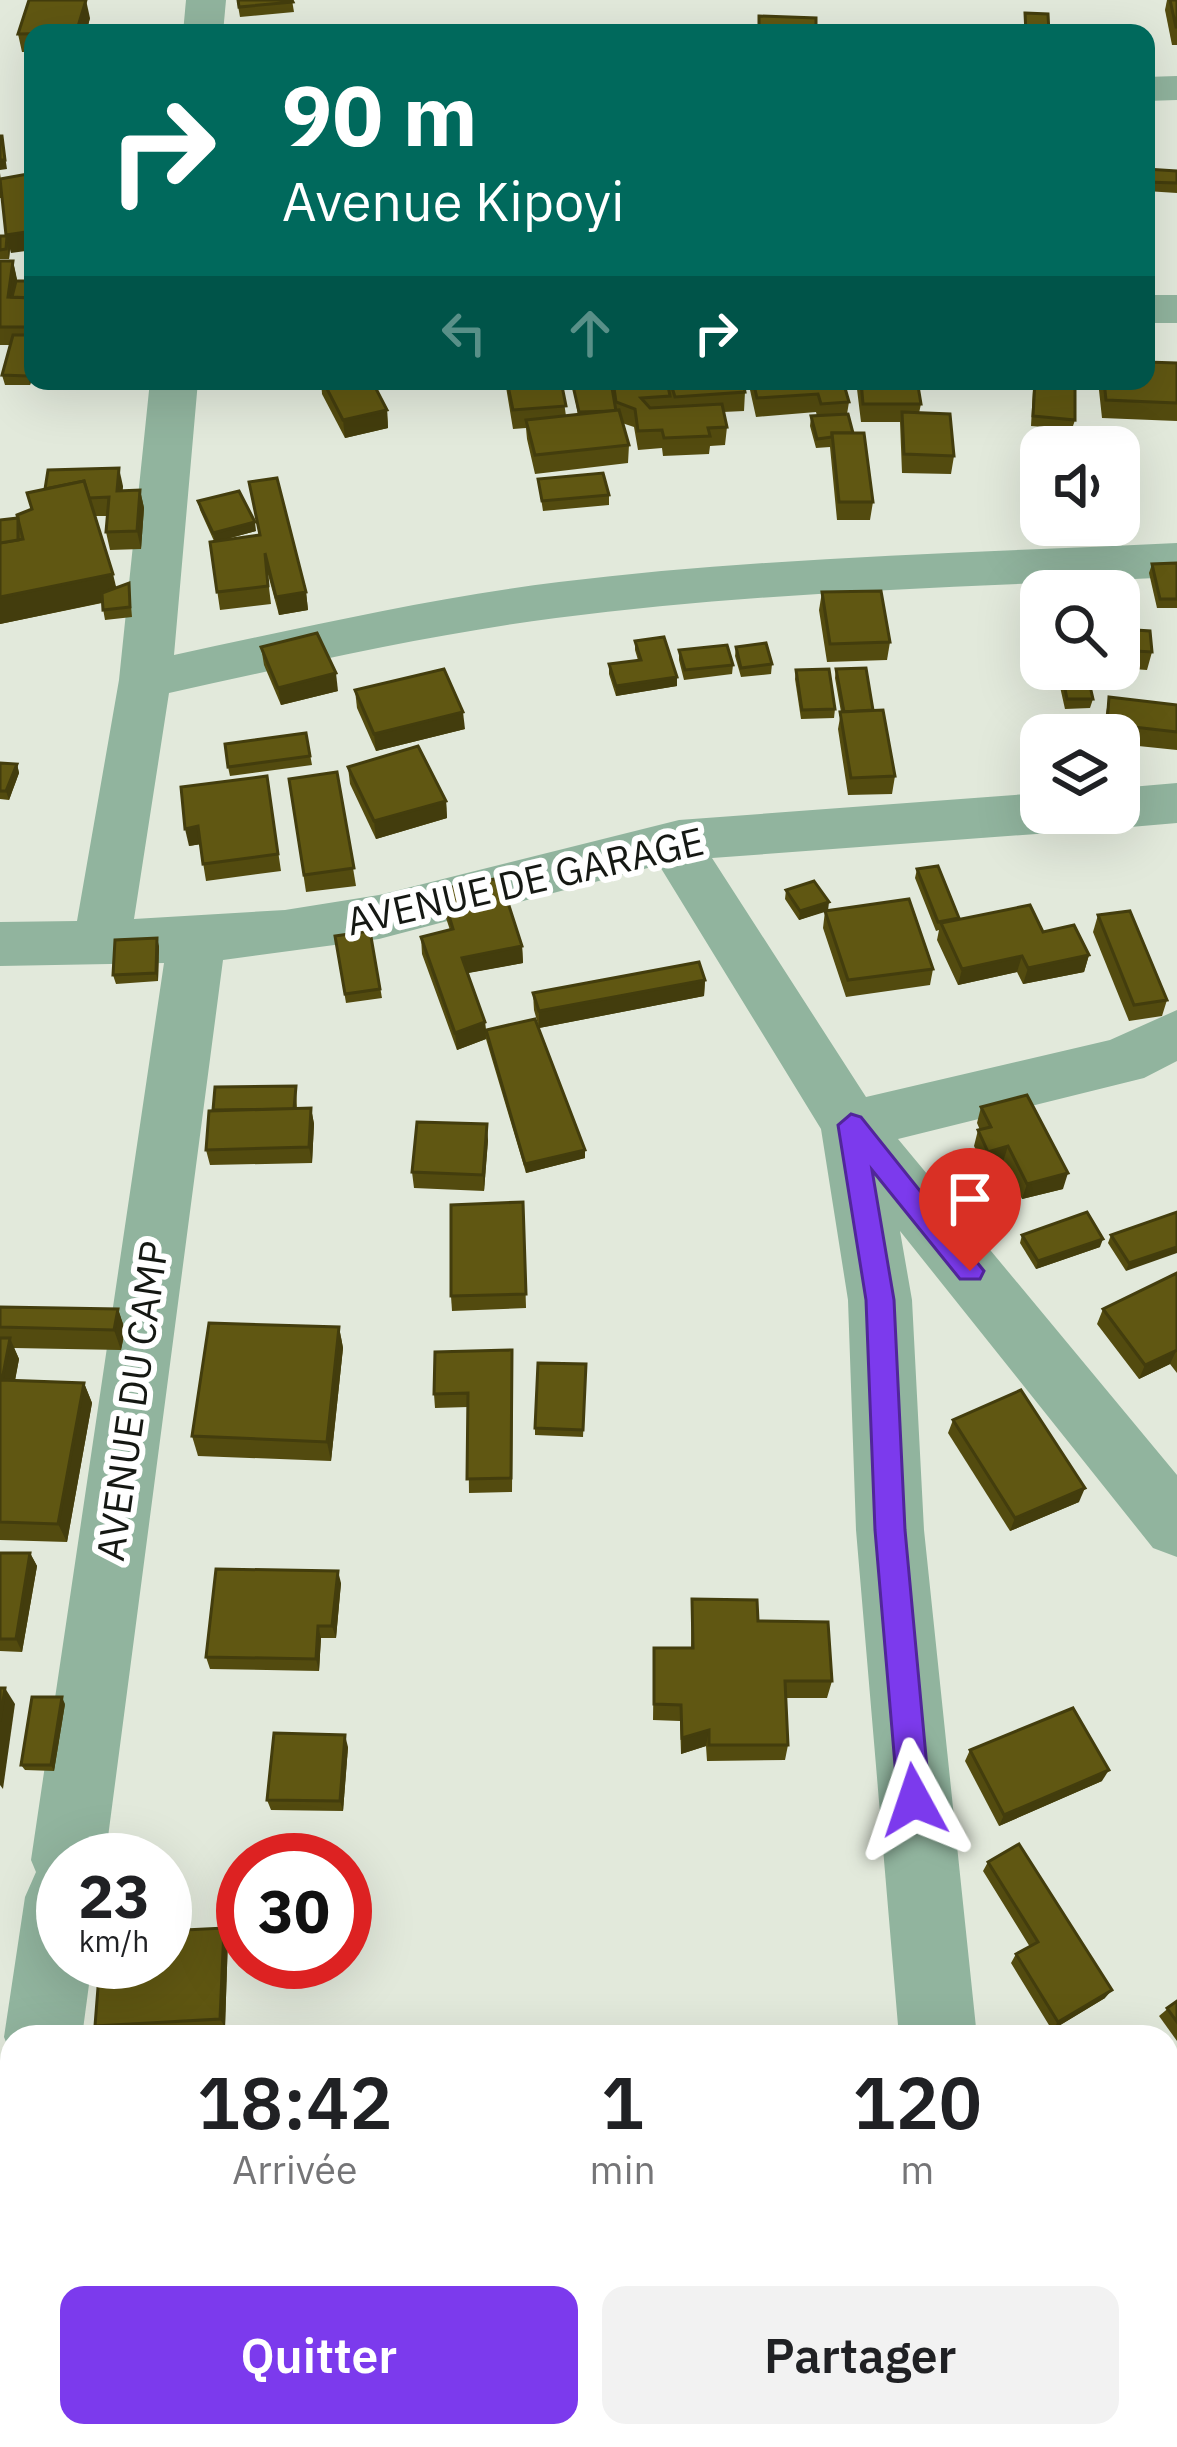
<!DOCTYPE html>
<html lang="fr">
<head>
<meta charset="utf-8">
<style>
  :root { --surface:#fff; --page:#f2f2f2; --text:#202124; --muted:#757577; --accent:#7c3aed }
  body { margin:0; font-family:"IBM Plex Sans",sans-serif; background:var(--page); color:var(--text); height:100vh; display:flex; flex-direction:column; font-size:45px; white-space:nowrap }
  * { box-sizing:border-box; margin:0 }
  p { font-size:39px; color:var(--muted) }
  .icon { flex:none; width:66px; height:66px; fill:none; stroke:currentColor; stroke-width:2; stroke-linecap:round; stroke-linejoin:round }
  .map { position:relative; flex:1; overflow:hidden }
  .panel { position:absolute; left:0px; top:2025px; width:1179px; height:423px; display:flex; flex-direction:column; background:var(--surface); border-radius:36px 36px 0 0; box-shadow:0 12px 48px #0002 }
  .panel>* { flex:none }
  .guide { position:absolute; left:24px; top:24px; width:1131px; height:366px; border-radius:24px; box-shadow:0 12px 48px #0002; background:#00695c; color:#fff; overflow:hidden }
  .controls { position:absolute; left:1020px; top:426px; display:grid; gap:24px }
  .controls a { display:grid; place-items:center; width:120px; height:120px; border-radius:24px; background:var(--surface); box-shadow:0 12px 48px #0002; font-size:60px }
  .speed { position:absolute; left:36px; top:1833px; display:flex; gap:24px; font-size:60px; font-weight:700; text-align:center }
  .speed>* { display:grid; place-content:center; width:156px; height:156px; border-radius:50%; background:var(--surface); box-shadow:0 12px 48px #0002; line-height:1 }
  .speed small { font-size:30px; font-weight:400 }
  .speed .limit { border:18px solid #d22; background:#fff; color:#111 }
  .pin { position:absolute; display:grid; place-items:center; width:102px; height:102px; color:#fff; margin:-123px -51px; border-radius:50% 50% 50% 0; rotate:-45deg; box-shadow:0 0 12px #0007 }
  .pin .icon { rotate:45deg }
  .me { position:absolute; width:132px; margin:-66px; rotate:355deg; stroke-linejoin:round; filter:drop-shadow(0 0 9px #0008) }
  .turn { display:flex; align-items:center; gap:42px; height:252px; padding:0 60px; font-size:54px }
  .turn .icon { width:156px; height:156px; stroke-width:2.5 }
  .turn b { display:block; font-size:84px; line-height:102px }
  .lanes { display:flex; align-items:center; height:114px; padding:0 60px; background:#0003; justify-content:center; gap:60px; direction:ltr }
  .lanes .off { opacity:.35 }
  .eta { display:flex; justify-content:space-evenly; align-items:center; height:204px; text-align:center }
  .eta b { font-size:72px; font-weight:600; line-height:84px }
  .button { display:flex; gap:24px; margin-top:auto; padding:24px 60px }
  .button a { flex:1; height:138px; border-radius:24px; background:var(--accent); color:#fff; font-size:48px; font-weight:600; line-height:138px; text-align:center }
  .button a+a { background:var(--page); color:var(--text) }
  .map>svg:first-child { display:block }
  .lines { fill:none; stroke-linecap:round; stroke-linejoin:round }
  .minor { fill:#91b49e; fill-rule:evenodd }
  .wall { fill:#534b0f }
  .shaded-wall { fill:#433d0d }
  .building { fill:#605712; stroke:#433d0d; stroke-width:3 }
  .route { fill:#7c3aed; stroke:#51269a; stroke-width:3 }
  .labels { text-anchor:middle; stroke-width:12; stroke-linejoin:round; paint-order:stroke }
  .street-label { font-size:39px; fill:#151813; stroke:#fff }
</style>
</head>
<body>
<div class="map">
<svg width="1177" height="2447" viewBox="0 0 1177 2447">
  <rect width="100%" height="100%" fill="#e2e9db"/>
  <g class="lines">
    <g class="minor">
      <path d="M186,0h40l-3,33h-40z"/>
      <path d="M1177,76v24l-31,1v-24z"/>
      <rect x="1146" y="295" width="31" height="28"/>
      <path d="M150,381h48l-24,274c127,-27 255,-57 385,-73 205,-25 412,-29 618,-39v34c-207,10 -415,14 -621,41 -130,17 -259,47 -387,75l-35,226 151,-9 94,-15 300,-75 362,-27v20h37l-8,14 -20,6 -338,25 154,239 244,-57 67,-30v51l-33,17 -246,61 279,336v82l-24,-9 -253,-317 12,69 12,230 53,507h-78l-43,-507 -8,-230 -27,-171 -162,-264 -280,74 -156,21 -118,900h-42v102h29l-10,75h-70v20l-8,-20 21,-140 11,-25 -5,-12 133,-897 -164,3v-44l77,-1 42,-241z"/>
      <path d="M1177,783v40l-58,5 -20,-6 -5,-9h25v-25z"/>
      <path d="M12,2221v164l-12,5v-164z"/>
      <path d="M941,2436h86l2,11h-86z"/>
    </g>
  </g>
  <g class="wall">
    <path d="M237,0h55l2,12 -54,5z"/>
    <path d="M1167,0h10v45h-5l-7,-35z"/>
    <path d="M90,18l-4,15h-53v19h-11l-4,-18z"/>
    <path d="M816,18v15h-58z"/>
    <path d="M1146,169l31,2v22l-31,-2z"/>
    <path d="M0,173l11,80 -1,-4 -1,10h-9v-23h7l-5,-38h-2z"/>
    <path d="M0,261h13l4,20h16v94l-3,10h-25l-3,-10 8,-30h-10z"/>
    <path d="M1177,363v58l-75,-3 -4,-37h48z"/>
    <path d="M321,381h51l15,29 1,18 -43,10 -23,-44z"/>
    <path d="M505,381h56l5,35 12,-1 -5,-29 38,-5h132l2,11 -1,19 -21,1 4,15 -2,18 -15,1 -1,8 -46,2 -1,-8 -24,2 -4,-23 -12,-4 7,22 -1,18 -93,11 -8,-35 -1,-11 -13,1z"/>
    <path d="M748,381h95l6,21 -2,12 26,88 -3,18h-33l-7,-73 -14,1 -6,-22 1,-10h6l-1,-4 -60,5z"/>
    <path d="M856,381h48v4l17,19 -2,9 35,43 -3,18 -49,-1 -2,-51h-39z"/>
    <path d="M955,381h95l25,39 -3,9 -41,-3 2,-37 -78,-3z"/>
    <path d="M538,479l71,16v10l-66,6z"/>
    <path d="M1119,480l13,38 -3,9 -49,-1 39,-1z"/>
    <path d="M249,482l57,110 2,18 -29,5 -12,-44 4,33 -51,6 -10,-68 4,-1 -14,-31 -2,-9 58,30 -33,9 36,-5z"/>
    <path d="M123,486l-1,5 18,-1 4,18 -3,41 -31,1 -4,-18 1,-16h-12l21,72 13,-5 3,34 -27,3 -3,-17 -102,21v-104l18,-2z"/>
    <path d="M1177,563v45h-20l-8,-35 3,-9z"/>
    <path d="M822,592l68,50 -3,18 -60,2 -8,-52z"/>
    <path d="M1034,602h7v61l-9,-1 -2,-42z"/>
    <path d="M1119,618l1,11 32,23 -5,18 -28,-2z"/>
    <path d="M635,641l42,36v9l-61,10 -7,-22v-10l29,-4 -3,-10z"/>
    <path d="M261,647l77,44 -57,14 -17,-40z"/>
    <path d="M736,647l36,17 -1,10 -30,3 -6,-21z"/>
    <path d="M679,650l54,15 -1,9 -48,6 -5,-20z"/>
    <path d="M836,669l37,41 22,66 -3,18 -44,1 -10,-66 3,-17 -6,-34z"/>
    <path d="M1056,669h30l7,30 -3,9 -25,1z"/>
    <path d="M796,670l39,39 -1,9 -33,1 -6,-40z"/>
    <path d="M355,690l110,39 -89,22 -19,-43z"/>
    <path d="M1109,697l68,8v45l-58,-6v-9h-62l4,-13 43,2z"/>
    <path d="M306,733l6,32 -82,11 -2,-9z"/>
    <path d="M0,763l17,1 2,9 -10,27 -9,-1z"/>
    <path d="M348,767l98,34 1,17 -71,21 -26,-55z"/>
    <path d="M337,772l19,114 -50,6 -17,-113z"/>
    <path d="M267,776l14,95 -75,10 -6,-37 -11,2z"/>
    <path d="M917,869l42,50 84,13 46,23 -5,17 -61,12 -6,-12 -59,13 -21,-45 2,-10 -3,1 -21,-53z"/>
    <path d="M441,889l81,57 1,17 -56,10 18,49 1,8 99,128 -59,15 -40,-134 -29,11 -35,-96 -1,-17 29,-7 -8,-24z"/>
    <path d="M786,890l42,21 105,58 -3,16 -84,12 -23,-69 2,-17 -26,9 -14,-21z"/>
    <path d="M1098,915l69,85 -5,16 -33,5 -36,-89z"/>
    <path d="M370,931l12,67 -36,5 -11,-67z"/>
    <path d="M159,946l-1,35 -42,3 -3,-9z"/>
    <path d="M705,980l-1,16 -165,32 -5,-18 -1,-17z"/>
    <path d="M296,1086l1,23 14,-1 3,16 -2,39 -102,2 -4,-15z"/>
    <path d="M981,1107l82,82 -41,10 -19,-37 -19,5 -10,-21 4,-16h2l-3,-7z"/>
    <path d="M488,1140l-4,51 -70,-3 -2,-16z"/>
    <path d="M523,1202l3,106 -74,3 -1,-15z"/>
    <path d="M1177,1212l-51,59 -18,-28 3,-8z"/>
    <path d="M1022,1235l78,12 -64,22 -16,-26z"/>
    <path d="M1177,1273v100l-7,-9 -31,15 -42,-55 6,-15z"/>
    <path d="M0,1307l118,2 7,21 -4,20 -107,-2 5,11 -4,22 69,2 8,20 -25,139 -67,-2z"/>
    <path d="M339,1327l4,21 -12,113 -133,-5 -6,-20z"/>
    <path d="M586,1364l-3,73 -48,-2v-7z"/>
    <path d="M513,1365l-1,127 -43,1 -1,-86 -33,1 -1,-14z"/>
    <path d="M953,1420l126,82 -69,29 -62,-98z"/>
    <path d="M0,1553h30l7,13 -15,86 -22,-1z"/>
    <path d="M341,1583l-5,55h-15l-2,33 -109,-2 -4,-12z"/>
    <path d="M692,1599l66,22 74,60 -5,17h-41l2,47 -3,15 -78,1 -1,-15 -25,8 -1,-33 -27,-1 1,-72h37z"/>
    <path d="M65,1704l-11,67 -29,-1 -4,-5z"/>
    <path d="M348,1747l-5,64 -72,-1 -4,-10z"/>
    <path d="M970,1750l132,31 -103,45 -34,-65z"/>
    <path d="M988,1862l117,136 -53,32 -41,-67 5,-9 14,-7 -47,-76z"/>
    <path d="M228,1937l-3,90 -123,7 -7,-8z"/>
    <path d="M1177,2001v40l-18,-25z"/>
    <path d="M1043,2436h77l1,11h-76z"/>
  </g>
  <g class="shaded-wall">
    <path d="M86,0l4,18 -4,15h-10z"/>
    <path d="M2,136l5,33 -7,1v-10z"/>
    <path d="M33,231v19l-22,3 -1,-4 -1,10 -3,-24z"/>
    <path d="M13,261l4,18 -3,27 -6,-9z"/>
    <path d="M33,357v18l-3,10 -2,-9z"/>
    <path d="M387,410l1,18 -43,10 -2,-18z"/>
    <path d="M119,468l4,18 -2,24 -4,-19z"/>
    <path d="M140,490l4,18 -3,41 -4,-18z"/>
    <path d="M255,522l1,9 -41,11 -2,-9z"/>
    <path d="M113,574l6,25 -119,25v-27z"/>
    <path d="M306,592l2,18 -29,5 -3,-18z"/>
    <path d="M336,673l2,18 -57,14 -3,-17z"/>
    <path d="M677,677v9l-61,10v-10z"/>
    <path d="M463,712l2,17 -89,22 -2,-17z"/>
    <path d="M17,764l2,9 -10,27 -3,-9z"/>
    <path d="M446,801l1,17 -71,21 -2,-18z"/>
    <path d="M198,826l4,18 -13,2 -4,-17z"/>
    <path d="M829,902l-1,9 -29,9 1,-9z"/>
    <path d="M157,938l2,8 -1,35 -2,-8z"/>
    <path d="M522,946l1,17 -60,11 -1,-16z"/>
    <path d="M1089,955l-5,17 -61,12 5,-16z"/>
    <path d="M1022,956l-5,16 -59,13 4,-16z"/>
    <path d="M705,980l-1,16 -165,32v-17z"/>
    <path d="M485,1022l1,17 -29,11 -2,-17z"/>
    <path d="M311,1108l3,16 -2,39 -3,-16z"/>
    <path d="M487,1124l1,16 -4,51 -1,-16z"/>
    <path d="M1008,1146l-5,16 -19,5 4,-15z"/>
    <path d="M585,1150v8l-59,15 -1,-9z"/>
    <path d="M1068,1173l-5,16 -41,10 5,-15z"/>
    <path d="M1103,1239l-3,8 -64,22 2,-8z"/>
    <path d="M1177,1247v6l-51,18 3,-8z"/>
    <path d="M118,1309l7,21 -4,20 -7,-20z"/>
    <path d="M339,1327l4,21 -12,113 -4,-19z"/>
    <path d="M10,1338l9,21 -8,41 -9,-20z"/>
    <path d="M1177,1349l-7,15 -31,15 6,-14z"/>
    <path d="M84,1383l8,20 -25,139 -9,-18z"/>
    <path d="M1085,1488l-6,14 -69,29 5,-13z"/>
    <path d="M30,1553l7,13 -15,86 -6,-13z"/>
    <path d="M338,1571l3,12 -5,55 -4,-12z"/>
    <path d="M318,1626l3,12 -2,33 -3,-12z"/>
    <path d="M5,1688l10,16 -12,85 -3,-4v-64z"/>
    <path d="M62,1697l3,7 -11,67 -3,-6z"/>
    <path d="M709,1730l-3,16 -25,8 1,-16z"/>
    <path d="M345,1735l3,12 -5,64 -3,-10z"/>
    <path d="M1109,1770l-7,11 -103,45 5,-11z"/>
    <path d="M224,1928l4,9 -3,90 -5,-8z"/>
    <path d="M1112,1990l-7,8 -53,32 6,-8z"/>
  </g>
  <g class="building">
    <path d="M29,0h57l-10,33 -58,1z"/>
    <path d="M238,0h54l1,2 -54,5z"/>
    <path d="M1170,0h7v27h-1z"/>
    <path d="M1025,13l23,1 1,19h-23z"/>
    <path d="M759,16l57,2v11h-19v4h-38z"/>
    <path d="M0,136h2l3,24h-5z"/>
    <path d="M1146,169l31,2v12l-31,-1z"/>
    <path d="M33,173v58l-27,4 -6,-56z"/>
    <path d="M0,236h7l-1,13 -6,1z"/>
    <path d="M0,261h13l-5,36 25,1v29h-33z"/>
    <path d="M16,281h17v17l-21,-1z"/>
    <path d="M13,335h20v22l-5,19 -26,-1z"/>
    <path d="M1146,362l31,1v40l-71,-3 -2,-19h42z"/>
    <path d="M323,381h49l15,29 -44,10z"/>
    <path d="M507,381h54l5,25 -53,4z"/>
    <path d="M613,381h54l3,15 -29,2 9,10 72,-4 5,23 -19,1 2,8 -46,2 -2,-8 -24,1 -3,-22 -19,-7z"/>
    <path d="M670,381h73l2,11 -70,5z"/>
    <path d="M753,381h90l6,21 -28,2 -3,-10 -61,4z"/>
    <path d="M861,381h43v4l14,1 3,18h-58z"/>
    <path d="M1035,381l40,2v37l-42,-4z"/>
    <path d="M611,382l5,29 -37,1 -6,-26z"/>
    <path d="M619,410l10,35 -94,10 -9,-35z"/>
    <path d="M902,412l48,2 4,42 -50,-2z"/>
    <path d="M848,414l5,19h-21v4l-15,2 -6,-23z"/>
    <path d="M832,433h32l9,69h-34z"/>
    <path d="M119,468l-2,23 23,-1 -3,41 -31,1 3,-35 -20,1 -5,-17 -39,8 3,-19z"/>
    <path d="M603,473l6,22 -67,6 -4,-22z"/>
    <path d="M277,478l29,114 -30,5 -11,-44 3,33 -51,6 -7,-50 50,-7 -11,-53z"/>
    <path d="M1119,480h6l7,38 -13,-1z"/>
    <path d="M84,481l29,93 -113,23v-54l23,-4 -6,-24 15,-6 -5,-16z"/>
    <path d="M239,491l16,31 -42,11 -15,-32z"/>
    <path d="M18,518v22l-18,3v-23z"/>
    <path d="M1177,563v36h-17l-8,-35z"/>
    <path d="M129,583l1,24 -27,3 -1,-17z"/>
    <path d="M881,591l9,51 -60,2 -8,-52z"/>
    <path d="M1034,602h7v43h-5z"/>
    <path d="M1119,618l1,11 30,2 2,21 -33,-2z"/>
    <path d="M317,633l19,40 -58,15 -17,-41z"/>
    <path d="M664,637l13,40 -61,9 -7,-22 32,-4 -6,-19z"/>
    <path d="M766,643l6,21 -31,4 -5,-21z"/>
    <path d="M727,645l6,20 -48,5 -6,-20z"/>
    <path d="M866,668l7,42 -29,2 -8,-43z"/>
    <path d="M444,669l19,43 -89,22 -19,-44z"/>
    <path d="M829,669l6,40 -33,1 -6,-40z"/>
    <path d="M1061,669h25l7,30h-26z"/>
    <path d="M1109,697l68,8v27l-61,-7v10h-55v-13l46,2z"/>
    <path d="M883,710l12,66 -44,2 -11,-66z"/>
    <path d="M306,733l4,23 -82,11 -3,-23z"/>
    <path d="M418,746l28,55 -72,20 -26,-54z"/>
    <path d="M0,763l17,1 -11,27h-6z"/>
    <path d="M337,772l17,96 -50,7 -15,-96z"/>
    <path d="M267,776l11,78 -75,10 -5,-38 -13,3 -4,-42z"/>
    <path d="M938,866l21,52 -21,4 -21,-53z"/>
    <path d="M500,878l22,68 -60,12 23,64 -30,11 -34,-96 32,-8 -12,-40z"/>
    <path d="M814,881l15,21 -29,9 -14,-21z"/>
    <path d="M909,899l24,70 -85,11 -23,-69z"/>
    <path d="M1030,905l13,27 31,-7 15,30 -61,13 -6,-12 -60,13 -21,-46z"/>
    <path d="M1130,911l37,89 -33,5 -36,-90z"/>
    <path d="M370,931l10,58 -35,5 -10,-58z"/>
    <path d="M157,938l-1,35 -43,2 2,-35z"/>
    <path d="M699,962l6,18 -166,31 -6,-18z"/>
    <path d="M535,1019l50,131 -60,14 -39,-134z"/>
    <path d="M296,1086l-2,23 -81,1 2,-23z"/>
    <path d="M1027,1095l41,78 -41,11 -19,-38 -20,6 -10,-22 13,-3 -10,-20z"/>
    <path d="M311,1108l-2,39 -103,3 3,-39z"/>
    <path d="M417,1122l70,2 -4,51 -71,-3z"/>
    <path d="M523,1202l3,92 -75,2v-91z"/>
    <path d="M1087,1212l16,27 -65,22 -16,-26z"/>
    <path d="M1177,1212v35l-48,16 -18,-28z"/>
    <path d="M1177,1273v77l-32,15 -42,-56z"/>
    <path d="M0,1307l118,2 -4,21 -114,-3z"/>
    <path d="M209,1323l130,4 -12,115 -135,-6z"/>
    <path d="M0,1338h10l-8,42 82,3 -26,141 -58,-2z"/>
    <path d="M512,1350l-1,128 -44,1 1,-86 -34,1 1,-42z"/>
    <path d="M538,1363l48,1 -3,66 -48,-2z"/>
    <path d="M1021,1390l64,98 -70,30 -62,-98z"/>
    <path d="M0,1553h30l-14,86h-16z"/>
    <path d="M216,1569l122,2 -6,55h-14l-2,33 -110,-2z"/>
    <path d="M692,1599l65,1 1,21 70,1 4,59h-47l3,64h-79v-15l-27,8 -1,-33 -27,-1v-56h39z"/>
    <path d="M0,1688h5l-5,33z"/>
    <path d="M32,1697h30l-11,68h-30z"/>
    <path d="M1073,1708l36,62 -105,45 -34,-65z"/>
    <path d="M274,1733l71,2 -5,66 -73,-1z"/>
    <path d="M1019,1844l93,146 -54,32 -42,-68 22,-12 -50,-80z"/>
    <path d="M224,1928l-4,91 -125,7 5,-64h65v-31z"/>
    <path d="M1177,2001v21l-10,-14z"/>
    <path d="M1167,2397l7,27 -7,2z"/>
    <path d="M21,2436h55l-1,11h-55z"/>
    <path d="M348,2436h76l-1,11h-76z"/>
    <path d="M695,2436h95l1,11h-96z"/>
    <path d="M1050,2436h70l1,11h-68z"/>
  </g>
  <path class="route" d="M851,1114l10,3 123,154 -4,8h-20l-88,-109 22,130 11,230 25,270 -4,11 -12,5 -11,-5 -5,-11 -23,-270 -9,-230 -28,-175z"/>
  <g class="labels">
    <g class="street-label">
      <text transform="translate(525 881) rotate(-13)" y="14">AVENUE DE GARAGE</text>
      <text transform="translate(132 1401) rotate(-82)" y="14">AVENUE DU CAMP</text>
    </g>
  </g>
</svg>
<div class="controls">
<a><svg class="icon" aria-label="sound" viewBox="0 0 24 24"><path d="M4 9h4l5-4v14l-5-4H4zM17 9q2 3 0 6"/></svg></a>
<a><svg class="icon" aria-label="search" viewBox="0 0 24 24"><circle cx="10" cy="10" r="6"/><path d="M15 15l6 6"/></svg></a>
<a><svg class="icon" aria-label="layers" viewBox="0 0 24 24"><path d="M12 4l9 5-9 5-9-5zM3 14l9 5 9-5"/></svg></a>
</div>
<div class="speed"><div>23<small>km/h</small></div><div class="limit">30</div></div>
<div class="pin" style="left:970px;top:1271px;background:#d93025"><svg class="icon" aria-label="arrive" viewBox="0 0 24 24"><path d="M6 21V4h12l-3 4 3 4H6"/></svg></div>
<svg class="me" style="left:914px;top:1800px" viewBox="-20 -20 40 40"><path d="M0-17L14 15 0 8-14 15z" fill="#7c3aed" stroke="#fff" stroke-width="4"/></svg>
<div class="guide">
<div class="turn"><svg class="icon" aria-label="right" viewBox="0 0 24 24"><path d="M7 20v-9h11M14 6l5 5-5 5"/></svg><div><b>90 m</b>Avenue Kipoyi</div></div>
<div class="lanes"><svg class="icon off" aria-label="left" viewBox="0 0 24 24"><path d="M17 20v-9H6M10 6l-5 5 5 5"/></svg><svg class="icon off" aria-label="ahead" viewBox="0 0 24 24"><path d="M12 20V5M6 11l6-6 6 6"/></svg><svg class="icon" aria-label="right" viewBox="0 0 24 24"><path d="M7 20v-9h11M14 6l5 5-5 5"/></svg></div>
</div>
<section class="panel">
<div class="eta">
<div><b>18:42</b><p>Arrivée</p></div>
<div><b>1</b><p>min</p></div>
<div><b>120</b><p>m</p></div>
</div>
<div class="button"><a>Quitter</a><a>Partager</a></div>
</section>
</div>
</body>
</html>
